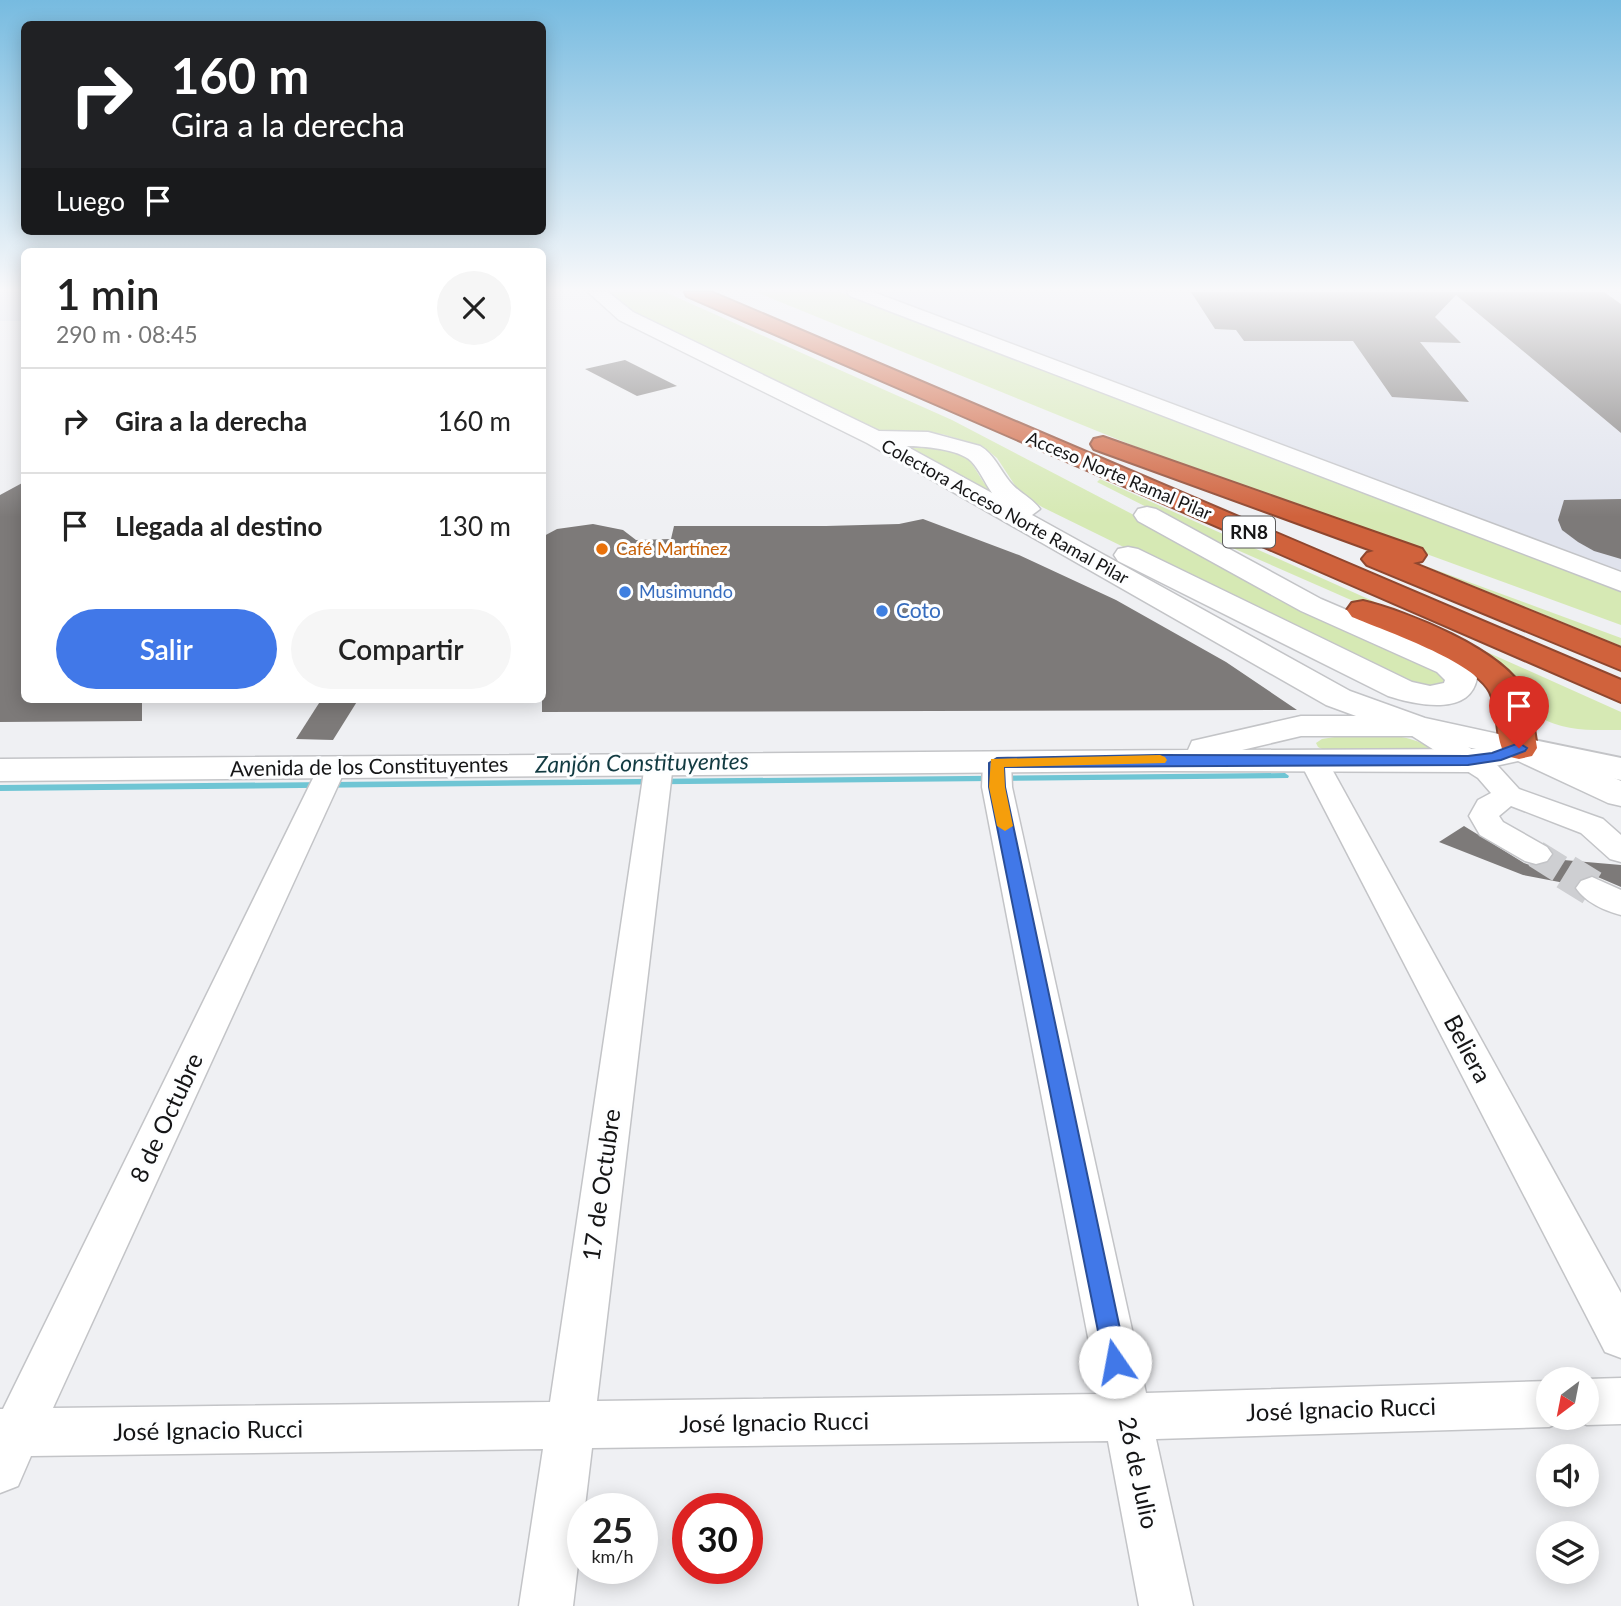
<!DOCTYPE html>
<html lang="es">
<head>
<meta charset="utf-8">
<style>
  :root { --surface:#fff; --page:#f6f6f6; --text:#222; --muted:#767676; --line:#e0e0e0; --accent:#4178e8 }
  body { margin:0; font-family:Lato,sans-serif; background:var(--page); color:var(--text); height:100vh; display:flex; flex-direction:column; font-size:26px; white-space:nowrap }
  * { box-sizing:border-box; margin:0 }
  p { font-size:23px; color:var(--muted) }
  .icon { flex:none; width:38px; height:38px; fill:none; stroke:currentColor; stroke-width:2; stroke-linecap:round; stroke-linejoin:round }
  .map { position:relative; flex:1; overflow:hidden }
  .drawer { position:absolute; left:21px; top:248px; width:525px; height:455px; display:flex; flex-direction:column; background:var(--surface); border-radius:10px; box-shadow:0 4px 18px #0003 }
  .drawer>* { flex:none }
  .banner { position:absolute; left:21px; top:21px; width:525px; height:214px; border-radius:10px; box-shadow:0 4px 18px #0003; background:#202124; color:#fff; overflow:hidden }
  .needle { width:46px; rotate:212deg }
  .buttons { position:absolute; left:1536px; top:1367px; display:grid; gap:14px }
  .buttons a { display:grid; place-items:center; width:63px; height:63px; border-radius:50%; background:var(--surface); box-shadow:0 4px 18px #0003; font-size:35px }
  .speed { position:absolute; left:567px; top:1493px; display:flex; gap:14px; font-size:35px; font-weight:700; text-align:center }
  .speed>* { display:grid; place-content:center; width:91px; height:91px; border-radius:50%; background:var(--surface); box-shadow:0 4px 18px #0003; line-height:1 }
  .speed small { font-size:18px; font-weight:400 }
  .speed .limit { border:10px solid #d22; background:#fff; color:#111 }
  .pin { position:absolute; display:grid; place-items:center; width:60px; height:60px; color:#fff; margin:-72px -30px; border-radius:50% 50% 50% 0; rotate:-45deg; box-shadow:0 0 7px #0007 }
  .pin .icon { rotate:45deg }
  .me { position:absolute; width:77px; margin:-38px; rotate:348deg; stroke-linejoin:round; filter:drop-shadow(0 0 5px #0008) }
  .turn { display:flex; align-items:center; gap:24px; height:147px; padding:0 35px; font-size:32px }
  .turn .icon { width:91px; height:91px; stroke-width:2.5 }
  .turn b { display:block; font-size:49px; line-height:60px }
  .then { display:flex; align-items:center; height:66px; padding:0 35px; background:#0003; gap:14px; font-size:26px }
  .round { display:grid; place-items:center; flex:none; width:74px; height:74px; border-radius:37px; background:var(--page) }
  .overview { display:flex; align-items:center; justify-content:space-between; height:119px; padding:0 35px }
  h1 { font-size:42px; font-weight:600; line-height:52px }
  .action { display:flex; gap:14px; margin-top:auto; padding:14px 35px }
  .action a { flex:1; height:80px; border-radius:42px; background:var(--accent); color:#fff; font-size:28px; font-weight:600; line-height:80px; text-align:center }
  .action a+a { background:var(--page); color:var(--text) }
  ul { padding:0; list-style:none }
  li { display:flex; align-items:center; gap:21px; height:105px; padding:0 35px; border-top:2px solid var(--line) }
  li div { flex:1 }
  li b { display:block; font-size:26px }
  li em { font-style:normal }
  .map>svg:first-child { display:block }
  .built { fill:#e0e3ed }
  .green { fill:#d6e9b4 }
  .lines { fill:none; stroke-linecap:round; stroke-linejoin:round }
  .stream { fill:#6fc5d4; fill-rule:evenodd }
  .building { fill:#7d7a79 }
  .minor-tunnel-far1 { stroke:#cecfd2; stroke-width:28; stroke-dasharray:28 14; stroke-linecap:butt }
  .minor-tunnel { stroke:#cecfd2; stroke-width:36; stroke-dasharray:36 18; stroke-linecap:butt }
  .minor-casing { stroke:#c3c4c7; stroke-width:3 }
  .tertiary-casing { stroke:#c3c4c7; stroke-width:3 }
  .secondary-casing { stroke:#c3c4c7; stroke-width:4 }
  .motorway-casing { stroke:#8f472f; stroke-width:4 }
  .minor { fill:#fff; fill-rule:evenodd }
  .tertiary { fill:#fff; fill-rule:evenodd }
  .secondary { fill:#fff; fill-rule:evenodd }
  .motorway { fill:#d0623c; fill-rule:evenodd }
  .route { fill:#4178e8; stroke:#2a4e97; stroke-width:2 }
  .slow { fill:#f59e0b }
  .food-dot { fill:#e8710a; stroke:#fdfeff; stroke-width:2.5 }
  .shop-dot { fill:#3f7fe0; stroke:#fdfeff; stroke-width:2.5 }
  .labels { text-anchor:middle; stroke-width:6; stroke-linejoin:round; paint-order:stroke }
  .far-street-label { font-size:18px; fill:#151516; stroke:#fdfeff }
  .far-food-label { font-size:18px; fill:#c56008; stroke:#fdfeff; text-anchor:start }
  .far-shop-label { font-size:18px; fill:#366cbe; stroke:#fdfeff; text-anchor:start }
  .shield { fill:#fdfeff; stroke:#5b5b5c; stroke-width:2 }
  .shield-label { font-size:19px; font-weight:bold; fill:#151516 }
  .shop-label { font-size:21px; fill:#366cbe; stroke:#fdfeff; text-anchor:start }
  .street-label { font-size:21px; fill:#151516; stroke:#fdfeff }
  .water-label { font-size:23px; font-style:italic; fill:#123b42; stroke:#fdfeff }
  .near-street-label { font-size:24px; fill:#151516; stroke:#fdfeff }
</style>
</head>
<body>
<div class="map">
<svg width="1621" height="1606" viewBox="0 0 1621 1606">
  <rect width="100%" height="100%" fill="#eff0f3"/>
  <g class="built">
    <rect x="0" y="292" width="24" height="29"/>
    <path d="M864,292h757v285z"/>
  </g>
  <g class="green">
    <path d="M604,292h61l287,128 180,94 60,37 63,34 174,80 19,13 -3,6 -14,3 -34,-6 -355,-174 -22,-14 -23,-35 -15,-12 -40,-12 -67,-4 -251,-121z"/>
    <path d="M756,292h84l781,297v36l-455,-166z"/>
    <path d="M908,445l36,2 23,9 17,27 15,15 -90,-50z"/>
    <path d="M1100,479l521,233v18c-31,0 -56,2 -84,-14l-8,-28 -22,-17 -67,-32 -244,-107 -99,-50z"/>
    <path d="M1420,564l201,74v8z"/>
    <path d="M1347,735c37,0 58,-4 91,17h-110l-10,-5 -2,-4 6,-4z"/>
  </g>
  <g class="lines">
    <path class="stream" d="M1285,773l4,3 -1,2 -1288,13v-6z"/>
  </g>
  <g class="building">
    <path d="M1191,292h413l17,12v129l-165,-138 -21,22 26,26 -41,-1 49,60 -77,-5 -39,-56h-109l-8,-11 -21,-1z"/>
    <path d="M625,360l52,26 -40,10 -52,-27z"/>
    <path d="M24,482v218h118v21l-142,1v-227z"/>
    <path d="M1621,499v60l-27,-8 -16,-9 -16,-12 -4,-10 6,-20z"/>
    <path d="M923,519l96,36 97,45 110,62 71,48 -755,2v-175l15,-8 36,-5 30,6 13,10 35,-1 3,-13h152l73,-2z"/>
    <path d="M321,700h37l-25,40 -37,-1z"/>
    <path d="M1464,826l60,37 11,4 13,-3 4,-5 69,6v22l-28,-12 -13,4 -5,6 -52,-10 -84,-33z"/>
  </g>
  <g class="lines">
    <path class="minor-tunnel-far1" d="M1536,854l32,20"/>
    <path class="minor-tunnel" d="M1566,872l26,16"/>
    <defs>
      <g id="minor">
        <path d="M1416,718l10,2 72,46 21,23 84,30 18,16v27l-11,-3 -29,-26 -70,-27 -12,10 4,6 44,25 5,7 -5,7 -11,3 -11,-3 -45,-26 -11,-19 9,-16 13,-7 -13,-15 -72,-46 -4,-6 4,-6z"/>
        <path d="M1314,753l10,3 4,6 293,531v65l-16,-6 -305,-590 4,-6z"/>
        <path d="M997,754l10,3 4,6 1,24 134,606 403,-12v37h18l-1,2 -17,7 -393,12 37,167h-54l-31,-165 -516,7 -19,158h-54l24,-157 -512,7 -13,30 -18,7v-84h3l315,-641 4,-6 10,-3 10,3 4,6 -293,640 497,-6 95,-638 4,-6 10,-3 10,3 4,6 -76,637 502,-7 -117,-607 1,-24 4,-6z"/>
        <path d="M1592,877l29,13v25c-16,-4 -36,-13 -45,-27l5,-7z"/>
        <path d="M1621,1378v46l-34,1 -17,-7h17v-39z"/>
      </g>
      <g id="tertiary">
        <path d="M588,292h20l25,20 246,119 49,1 52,14c14,8 20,24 30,36 8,10 22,16 30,27l-8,6 318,176 75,27 106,23 90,40v25l-13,-3 -90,-42 -50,11 -311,-1 -1157,10v-22l1188,-9 4,-9 109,-25h55l-30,-11 -459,-262 -248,-123zM906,446c16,0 53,3 65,15 8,8 14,22 21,32zM1301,736h115l60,13 -234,1z"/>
        <path d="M847,292h26l748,280v19l-771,-295z"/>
        <path d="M1147,507l9,2 165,90 138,59 18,20c-7,39 -61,27 -89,18l-270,-135 -4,-6 4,-6 10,-2 10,2 274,133 18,4 14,-3 1,-3 -8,-8 -136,-61 -163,-90 -4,-6 4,-6z"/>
      </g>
      <path id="secondary" d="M1519,737l102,21v22l-115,-24 -5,-8 5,-8z"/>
      <g id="motorway">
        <path d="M685,292h26l910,388v22l-934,-406z"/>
        <path d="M1103,437l319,112 4,6 -4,6 -9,2 208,85v22l-254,-105 -5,-6 5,-6 7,-2 -280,-102 -3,-5 3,-5z"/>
        <path d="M1363,601c43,10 140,49 161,90 8,17 10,38 13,57l-5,8 -13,3 -13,-3c-12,-18 -6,-44 -16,-64 -16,-31 -105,-61 -138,-75l-5,-7 5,-7z"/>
      </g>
    </defs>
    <use href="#minor" class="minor-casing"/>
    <use href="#tertiary" class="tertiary-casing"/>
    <use href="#secondary" class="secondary-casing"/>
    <use href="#motorway" class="motorway-casing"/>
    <use href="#minor" class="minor"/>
    <use href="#tertiary" class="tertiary"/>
    <use href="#secondary" class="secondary"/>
    <use href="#motorway" class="motorway"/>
  </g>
  <linearGradient id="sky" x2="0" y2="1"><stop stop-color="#77bbe0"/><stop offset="0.56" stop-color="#f8f8fa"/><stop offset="1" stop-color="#f8f8fa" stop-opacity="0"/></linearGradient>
  <rect width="1621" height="517" fill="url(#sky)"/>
  <path class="route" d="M1519,743l8,5 -2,3 -24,9 -33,5 -464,2 1,20 122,575 -4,9 -8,3 -9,-3 -117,-584v-24l8,-5 160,-3 311,1 24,-3z"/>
  <path class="slow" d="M1160,755l5,2 2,3 -2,3 -161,4 1,20 8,39 -8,5 -8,-5 -8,-39 2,-28z"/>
  <circle class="food-dot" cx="602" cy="549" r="7"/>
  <g class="shop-dot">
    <circle cx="625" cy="592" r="7"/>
    <circle cx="882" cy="611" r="7"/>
  </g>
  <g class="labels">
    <g class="far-street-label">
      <text transform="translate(1119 476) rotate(23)" y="6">Acceso Norte Ramal Pilar</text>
      <text transform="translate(1005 512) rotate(29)" y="6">Colectora Acceso Norte Ramal Pilar</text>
    </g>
    <g class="far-food-label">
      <text x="616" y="555">Café Martínez</text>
    </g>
    <g class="far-shop-label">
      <text x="639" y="598">Musimundo</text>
    </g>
    <rect class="shield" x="1223" y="516.5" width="52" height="31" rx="5"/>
    <g class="shield-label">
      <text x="1249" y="539">RN8</text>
    </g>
    <g class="shop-label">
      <text x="896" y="618">Coto</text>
    </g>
    <g class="street-label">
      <text transform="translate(369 767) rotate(-1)" y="7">Avenida de los Constituyentes</text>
    </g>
    <g class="water-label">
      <text transform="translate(642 763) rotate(-1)" y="8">Zanjón Constituyentes</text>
    </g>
    <g class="near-street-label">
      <text transform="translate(1467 1049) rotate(62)" y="8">Beliera</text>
      <text transform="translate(167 1118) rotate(-65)" y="8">8 de Octubre</text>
      <text transform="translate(602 1185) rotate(-82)" y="8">17 de Octubre</text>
      <text transform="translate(1341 1410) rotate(-2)" y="8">José Ignacio Rucci</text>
      <text transform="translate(774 1423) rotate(-1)" y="8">José Ignacio Rucci</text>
      <text transform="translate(208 1431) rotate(-1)" y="8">José Ignacio Rucci</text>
      <text transform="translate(1138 1473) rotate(78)" y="8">26 de Julio</text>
    </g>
  </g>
</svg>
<div class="buttons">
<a><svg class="needle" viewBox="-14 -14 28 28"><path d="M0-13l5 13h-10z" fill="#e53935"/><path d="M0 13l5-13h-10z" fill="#767676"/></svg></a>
<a><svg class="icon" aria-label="sound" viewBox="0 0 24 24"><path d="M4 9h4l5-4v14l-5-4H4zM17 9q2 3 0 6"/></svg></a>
<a><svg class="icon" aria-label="layers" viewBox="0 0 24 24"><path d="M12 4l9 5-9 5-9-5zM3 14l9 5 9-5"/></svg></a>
</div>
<div class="speed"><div>25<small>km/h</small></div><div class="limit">30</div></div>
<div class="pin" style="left:1519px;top:748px;background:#d93025"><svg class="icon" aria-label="arrive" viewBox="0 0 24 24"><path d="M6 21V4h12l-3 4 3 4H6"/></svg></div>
<svg class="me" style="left:1115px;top:1362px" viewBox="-20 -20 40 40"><circle r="19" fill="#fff"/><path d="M0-13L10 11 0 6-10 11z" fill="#4178e8"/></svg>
<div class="banner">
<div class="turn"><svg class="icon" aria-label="right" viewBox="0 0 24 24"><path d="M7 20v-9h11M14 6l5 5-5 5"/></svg><div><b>160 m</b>Gira a la derecha</div></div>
<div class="then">Luego<svg class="icon" aria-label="arrive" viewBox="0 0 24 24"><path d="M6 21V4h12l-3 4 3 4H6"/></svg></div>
</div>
<section class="drawer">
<div class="overview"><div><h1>1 min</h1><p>290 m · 08:45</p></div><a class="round"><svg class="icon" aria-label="close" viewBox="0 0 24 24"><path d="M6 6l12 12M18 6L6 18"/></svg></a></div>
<ul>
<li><svg class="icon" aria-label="right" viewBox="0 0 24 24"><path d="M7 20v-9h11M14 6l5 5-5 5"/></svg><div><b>Gira a la derecha</b></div><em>160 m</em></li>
<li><svg class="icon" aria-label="arrive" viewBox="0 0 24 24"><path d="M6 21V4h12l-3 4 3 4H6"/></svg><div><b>Llegada al destino</b></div><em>130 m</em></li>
</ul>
<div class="action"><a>Salir</a><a>Compartir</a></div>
</section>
</div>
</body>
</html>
